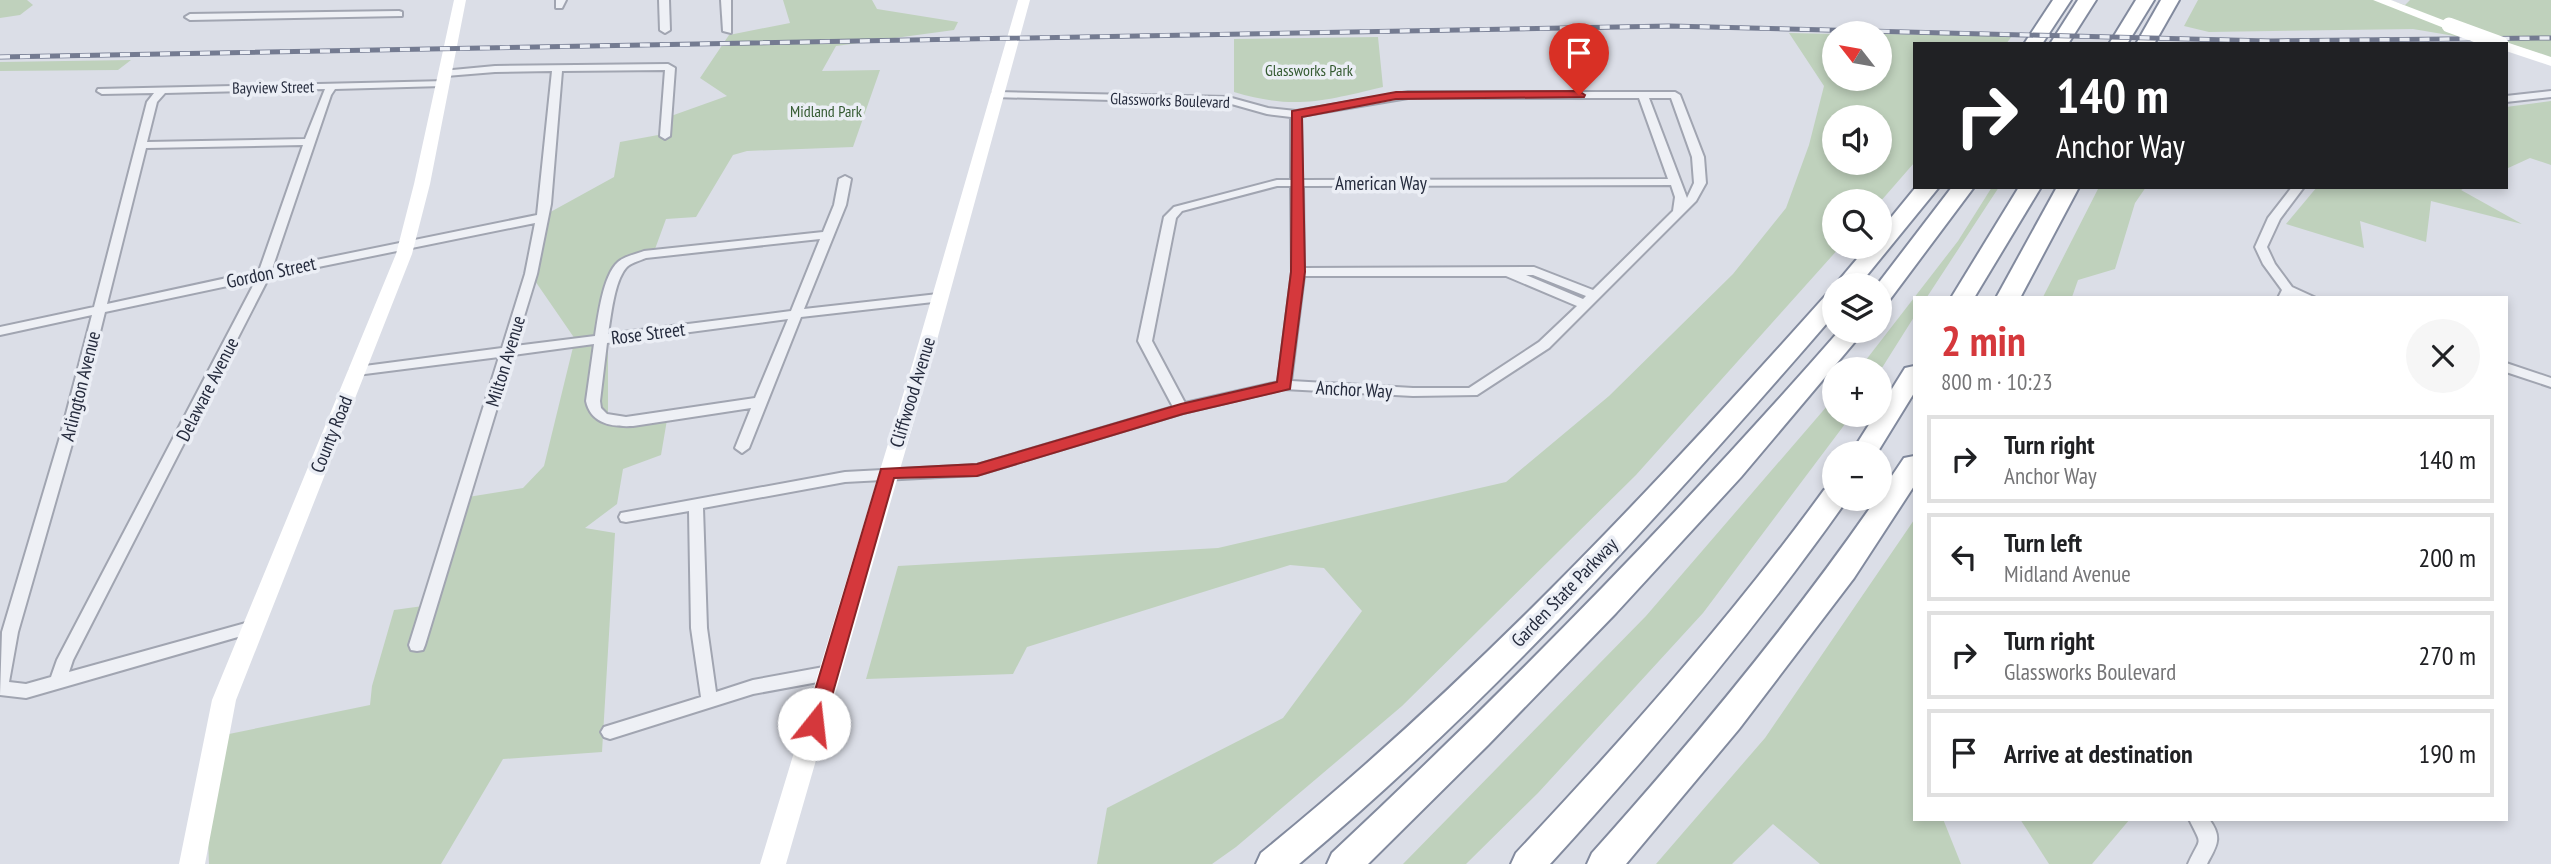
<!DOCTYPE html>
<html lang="en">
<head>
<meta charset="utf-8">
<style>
  :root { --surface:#fff; --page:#f6f6f6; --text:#202124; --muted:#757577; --line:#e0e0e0; --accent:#d5383c }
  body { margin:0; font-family:"PT Sans Narrow",sans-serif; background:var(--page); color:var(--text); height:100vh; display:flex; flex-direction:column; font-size:26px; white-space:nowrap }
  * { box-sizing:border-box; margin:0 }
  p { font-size:23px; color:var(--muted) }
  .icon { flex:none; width:38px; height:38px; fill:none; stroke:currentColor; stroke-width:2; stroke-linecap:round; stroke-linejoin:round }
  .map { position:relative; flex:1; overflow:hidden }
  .drawer { position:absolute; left:1913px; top:296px; width:595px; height:525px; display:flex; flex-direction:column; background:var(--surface); border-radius:0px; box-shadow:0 4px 10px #0003 }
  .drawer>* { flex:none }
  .top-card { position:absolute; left:1913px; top:42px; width:595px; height:147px; border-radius:0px; box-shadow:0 4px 10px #0003; background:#202124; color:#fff; overflow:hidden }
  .needle { width:46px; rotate:301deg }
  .controls { position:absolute; left:1822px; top:21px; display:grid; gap:14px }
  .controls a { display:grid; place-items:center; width:70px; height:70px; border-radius:50%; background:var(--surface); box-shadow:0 4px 10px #0003; font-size:35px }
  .pin { position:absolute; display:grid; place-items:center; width:60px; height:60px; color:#fff; margin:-72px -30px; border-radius:50% 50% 50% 0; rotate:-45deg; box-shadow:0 0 7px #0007 }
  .pin .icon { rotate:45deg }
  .me { position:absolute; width:77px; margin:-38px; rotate:16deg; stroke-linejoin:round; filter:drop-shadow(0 0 5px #0008) }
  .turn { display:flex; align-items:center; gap:24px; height:147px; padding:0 28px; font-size:32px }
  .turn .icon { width:91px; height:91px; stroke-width:2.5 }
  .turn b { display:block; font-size:49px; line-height:60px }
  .round { display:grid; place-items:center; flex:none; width:74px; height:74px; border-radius:37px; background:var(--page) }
  .headline { display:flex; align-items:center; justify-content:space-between; height:119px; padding:0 28px }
  h1 { font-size:42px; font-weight:600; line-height:52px; color:var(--accent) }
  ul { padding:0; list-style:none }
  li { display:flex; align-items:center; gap:21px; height:88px; margin:0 14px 10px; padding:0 14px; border:4px solid var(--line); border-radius:0px }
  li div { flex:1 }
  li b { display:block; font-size:26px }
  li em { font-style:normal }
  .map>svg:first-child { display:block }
  .green { fill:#bfd1bc; fill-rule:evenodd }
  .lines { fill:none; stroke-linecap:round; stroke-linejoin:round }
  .street-casing { stroke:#a1a5b1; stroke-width:4 }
  .highway-casing { stroke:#828a9e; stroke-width:4 }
  .street { fill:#eef0f5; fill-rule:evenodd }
  .secondary { fill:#fff; fill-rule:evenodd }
  .highway { fill:#fff; fill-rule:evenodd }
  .rail-casing { stroke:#747b91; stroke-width:5 }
  .rail { stroke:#ebeef5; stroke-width:3.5; stroke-dasharray:10; stroke-linecap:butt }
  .secondary-bridge { stroke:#fff; stroke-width:15 }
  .route { fill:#d5383c; stroke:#8a2427; stroke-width:2 }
  .labels { text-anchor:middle; stroke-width:7; stroke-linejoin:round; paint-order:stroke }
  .far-park-label { font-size:16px; fill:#345a31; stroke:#ebeef5 }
  .far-street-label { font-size:16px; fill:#252b3d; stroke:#ebeef5 }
  .street-label { font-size:19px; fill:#252b3d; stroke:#ebeef5 }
</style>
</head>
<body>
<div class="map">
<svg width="2551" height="864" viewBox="0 0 2551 864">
  <rect width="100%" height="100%" fill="#dbdee7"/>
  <g class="green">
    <path d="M0,0h27l6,5 -13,10 -20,3z"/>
    <path d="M783,0h89l5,9 81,13 -4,8 -118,16 -14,25 58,-1 -27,77 -106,4 -14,4 -37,62 -30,2 -11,30 -33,10 -14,77v81l60,-3 -7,41 -38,14 -6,35 -32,24 30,5 -13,219 -99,7 -62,105h-232l-1,-26 21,-104 141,-29 2,-19 22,-76 29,-4 45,-109 55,-9 21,-22 31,-127 -42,-61 12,-63 69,-38 6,-35 49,-9 2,-17 56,-20 -27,-18 29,-43 61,-12z"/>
    <path d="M2198,0h191l16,5 5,-5h141v63l-61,-21 -77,-13 -204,3 -25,-6z"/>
    <path d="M1789,33l45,1v45h46v-45l132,2 -6,8h-92v119l-34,39 -46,-1v46h6l-204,228 -234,231 -166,141 -24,17h-115l10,-56 176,-90 79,-107 -38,-43 -34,-3 -263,82 -14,27 -147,5 32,-113 320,-18 288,-66 103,-86 124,-122 53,-66 23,-63 15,-59zM1834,117h46v46h-46z"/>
    <path d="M1378,37l5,50c-59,14 -89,23 -149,5v-53z"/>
    <path d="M131,60l-13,10 -118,1v-9z"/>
    <path d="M2551,101v64l-21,-7 -24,11v-62z"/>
    <path d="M1992,187h7l-72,110 -13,1v19l-34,54 -21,-2 99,-128z"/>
    <path d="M2099,187h47l-11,16 -20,66 -37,11 -6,17h-29z"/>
    <path d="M2317,187h149l-5,3 61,34 -91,-23 -5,41 -66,-21 4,27 -78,-24z"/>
    <path d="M1834,398v17h17l-6,9 -142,189 -165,180 -72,71h-63l243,-248z"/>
    <path d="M1914,520v299h29l18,45h-141l-47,-40 -41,40h-76l109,-126z"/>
    <path d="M2020,819h110l-38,45h-43z"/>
  </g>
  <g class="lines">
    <defs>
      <g id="street">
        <path d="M556,0h10l-4,8h-6z"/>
        <path d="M659,0h10l1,30 -5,3 -5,-3z"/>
        <path d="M721,0h10v33l-8,-2z"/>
        <path d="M399,11l3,1v4l-212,4 -5,-3 5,-3z"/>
        <path d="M668,64l7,4 -5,68 -5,3 -5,-3 5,-66 -103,1 -11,133 -14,70 -22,72 80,-10c3,-19 8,-61 23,-74 7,-6 18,-8 26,-11l179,-19 11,-27 5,-26 6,-3 6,3 -5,26 -42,104 134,-15 4,1 2,3 -2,3 -141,16 -52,131 -7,5 -7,-5 16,-40 -118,18c-21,1 -42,-2 -47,-25l8,-57 -81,11 -88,290 -2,5 -6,1 -6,-1 -2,-5 90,-288 -142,18 -7,-4 7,-4 145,-19 23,-74 10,-51 -266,54 -196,383 -4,12 184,-51 6,2 2,4 -2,4 -233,67 -26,-3 2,-63 58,-195 32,-122 -92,20v-8l94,-20 53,-205 7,-9 -52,1 -5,-3 1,-2 349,-8v4l-4,1 -108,3 -4,6 -59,174 265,-54 15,-144 -57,1 -49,4 -5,-3 1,-2 53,-5zM325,89l-20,50 -158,3 10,-40 8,-9zM303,145l-44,126 -152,33 39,-156zM820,239l-29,72 -183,23c3,-17 6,-52 18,-66 4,-5 13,-7 20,-10zM256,280l-199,380 -6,17 -25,7 -17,-2 9,-50 56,-195 31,-125zM788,319l-33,79 -129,19 -19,-3 -6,-6 -1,-7 7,-58z"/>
        <path d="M2551,91v6l-45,5v-6z"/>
        <path d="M997,92l231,5 40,11 28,3 112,-19h267l5,3 24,62 2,26 -10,18 -147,147 -72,47 -64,1 -129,-7 -101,24 -206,62 -132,7 -142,26 4,120 9,64 37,-12 76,-14 6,2 2,5 -2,5 -6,2 -76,14 -143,45 -6,-2 -3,-5 3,-5 97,-30 -10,-69 -2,-117 -63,11 -5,-1 -2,-4 2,-4 224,-41 132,-7 196,-58 -35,-66 26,-124 10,-10 103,-27h14v-63l-24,-3 -39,-11 -235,-6v-4zM1408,98h231l29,81 -366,1 -1,-64zM1649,98h22l21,59 2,26 -7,15zM1671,185l4,12 -2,14 -80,79 -59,-23 -230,1 -1,-82zM1277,186h14l1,86 -14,110 -93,21 -33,-62 24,-123 6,-7zM1526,275h7l53,21 -3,3zM1304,276h202l71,30 -38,36 -70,46h-56l-122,-7z"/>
        <path d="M2292,187h12l-24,32 -13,28 8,17 17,23 24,11 -25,-2v2h-13l4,-8 -19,-26 -8,-17 13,-29z"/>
        <path d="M2506,363l45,15v9l-45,-15z"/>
        <path d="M2189,819h20c14,19 8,26 -2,45h-19c13,-29 15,-16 1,-45z"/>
      </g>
      <g id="highway">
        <path d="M2053,0h18l-29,44h-18z"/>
        <path d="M2078,0h18l-28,44h-18z"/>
        <path d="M2136,0h18l-27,44h-18z"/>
        <path d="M2161,0h18l-25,44h-18z"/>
        <path d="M1916,187h23l-80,98h-24l32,-38h13v-16z"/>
        <path d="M1952,187h22l-86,115 -8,2v-19h-3z"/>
        <path d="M2019,187h22l-67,111h-23z"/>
        <path d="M2057,187h22l-59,111h-24z"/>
        <path d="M1834,293v22l-26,30c-159,182 -324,364 -509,519h-43l5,-11c206,-167 389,-361 565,-558z"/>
        <path d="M1839,331h25l-123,146 -125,136 -128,132 -120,119h-41l5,-11c177,-166 347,-339 507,-522z"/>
        <path d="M1914,366v27l-37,60h-26l24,-38h5v-7l25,-40z"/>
        <path d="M1914,456v30l-60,92 -115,151 -113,135h-39l5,-11c112,-125 220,-256 312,-395z"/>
        <path d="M1834,487v12h13l-3,5c-90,127 -189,245 -294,360h-39l5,-11c109,-116 214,-234 308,-363z"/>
      </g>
    </defs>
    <use href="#street" class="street-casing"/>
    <use href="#highway" class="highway-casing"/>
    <use href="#street" class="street"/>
    <g class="secondary">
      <path d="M454,0h12l-36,184 -18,70 -176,446 -31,164h-26l33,-164 184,-446 18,-70z"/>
      <path d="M1018,0h12l-99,362 -145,502h-26l153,-502z"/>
      <path d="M2373,0h18l65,25 -7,4 -5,-1z"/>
      <path d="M2506,42l45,15v9l-45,-15v-7h-5z"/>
    </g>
    <use href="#highway" class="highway"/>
    <defs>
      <path id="rail" d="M0,57l1670,-31 598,15 283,-3"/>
    </defs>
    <use href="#rail" class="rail-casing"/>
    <use href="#rail" class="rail"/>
    <path class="secondary-bridge" d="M2449,25l52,19"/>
  </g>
  <path class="route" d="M1579,91l6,4 -1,2 -188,2 -94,18 3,155 -15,117 -107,25 -206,62 -83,2 -70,246 -3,6 -7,2 -7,-2 -2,-6 76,-255 96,-5 204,-60 96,-22 14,-110 1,-161 104,-19z"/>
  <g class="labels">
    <g class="far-park-label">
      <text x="1309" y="76">Glassworks Park</text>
      <text x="826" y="117">Midland Park</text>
    </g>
    <g class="far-street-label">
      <text transform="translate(273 87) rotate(-1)" y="6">Bayview Street</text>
      <text transform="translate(1170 100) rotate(2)" y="6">Glassworks Boulevard</text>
    </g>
    <g class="street-label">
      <text x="1381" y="190">American Way</text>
      <text transform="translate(271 272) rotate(-12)" y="7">Gordon Street</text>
      <text transform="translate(648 333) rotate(-7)" y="7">Rose Street</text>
      <text transform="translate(505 361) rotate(-73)" y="7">Milton Avenue</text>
      <text transform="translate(80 386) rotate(-76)" y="7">Arlington Avenue</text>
      <text transform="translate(207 389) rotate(-63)" y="7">Delaware Avenue</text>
      <text transform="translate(1354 389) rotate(3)" y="7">Anchor Way</text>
      <text transform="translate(912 392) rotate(-73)" y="7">Cliffwood Avenue</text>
      <text transform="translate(331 434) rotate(-68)" y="7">County Road</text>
      <text transform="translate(1564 592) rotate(-46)" y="7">Garden State Parkway</text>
    </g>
  </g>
</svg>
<div class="controls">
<a><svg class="needle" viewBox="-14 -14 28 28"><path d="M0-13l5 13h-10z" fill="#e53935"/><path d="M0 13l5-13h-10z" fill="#757577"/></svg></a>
<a><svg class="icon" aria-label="sound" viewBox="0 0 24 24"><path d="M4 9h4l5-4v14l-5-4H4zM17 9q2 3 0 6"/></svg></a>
<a><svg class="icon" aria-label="search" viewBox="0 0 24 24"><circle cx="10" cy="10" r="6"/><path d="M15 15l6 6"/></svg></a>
<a><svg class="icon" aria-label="layers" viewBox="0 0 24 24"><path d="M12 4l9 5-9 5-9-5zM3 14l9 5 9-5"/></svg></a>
<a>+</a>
<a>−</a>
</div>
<div class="pin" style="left:1579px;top:95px;background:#d93025"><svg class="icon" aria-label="arrive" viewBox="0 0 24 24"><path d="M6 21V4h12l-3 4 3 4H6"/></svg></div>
<svg class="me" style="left:814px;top:724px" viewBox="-20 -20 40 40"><circle r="19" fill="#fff"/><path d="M0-13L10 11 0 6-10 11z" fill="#d5383c"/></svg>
<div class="top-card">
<div class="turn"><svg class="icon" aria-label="right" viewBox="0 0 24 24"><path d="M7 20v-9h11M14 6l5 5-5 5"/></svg><div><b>140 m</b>Anchor Way</div></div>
</div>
<section class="drawer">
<div class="headline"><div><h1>2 min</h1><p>800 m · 10:23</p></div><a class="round"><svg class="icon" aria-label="close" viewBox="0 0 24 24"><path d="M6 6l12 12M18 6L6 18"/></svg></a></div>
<ul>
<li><svg class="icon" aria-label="right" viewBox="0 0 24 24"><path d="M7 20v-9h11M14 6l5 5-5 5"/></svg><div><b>Turn right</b><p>Anchor Way</p></div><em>140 m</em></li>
<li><svg class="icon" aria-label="left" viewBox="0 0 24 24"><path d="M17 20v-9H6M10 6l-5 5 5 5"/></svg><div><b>Turn left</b><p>Midland Avenue</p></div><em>200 m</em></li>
<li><svg class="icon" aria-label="right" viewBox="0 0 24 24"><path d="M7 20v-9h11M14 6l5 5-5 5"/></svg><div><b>Turn right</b><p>Glassworks Boulevard</p></div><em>270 m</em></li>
<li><svg class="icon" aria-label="arrive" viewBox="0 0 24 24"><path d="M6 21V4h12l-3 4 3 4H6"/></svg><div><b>Arrive at destination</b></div><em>190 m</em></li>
</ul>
</section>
</div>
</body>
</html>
